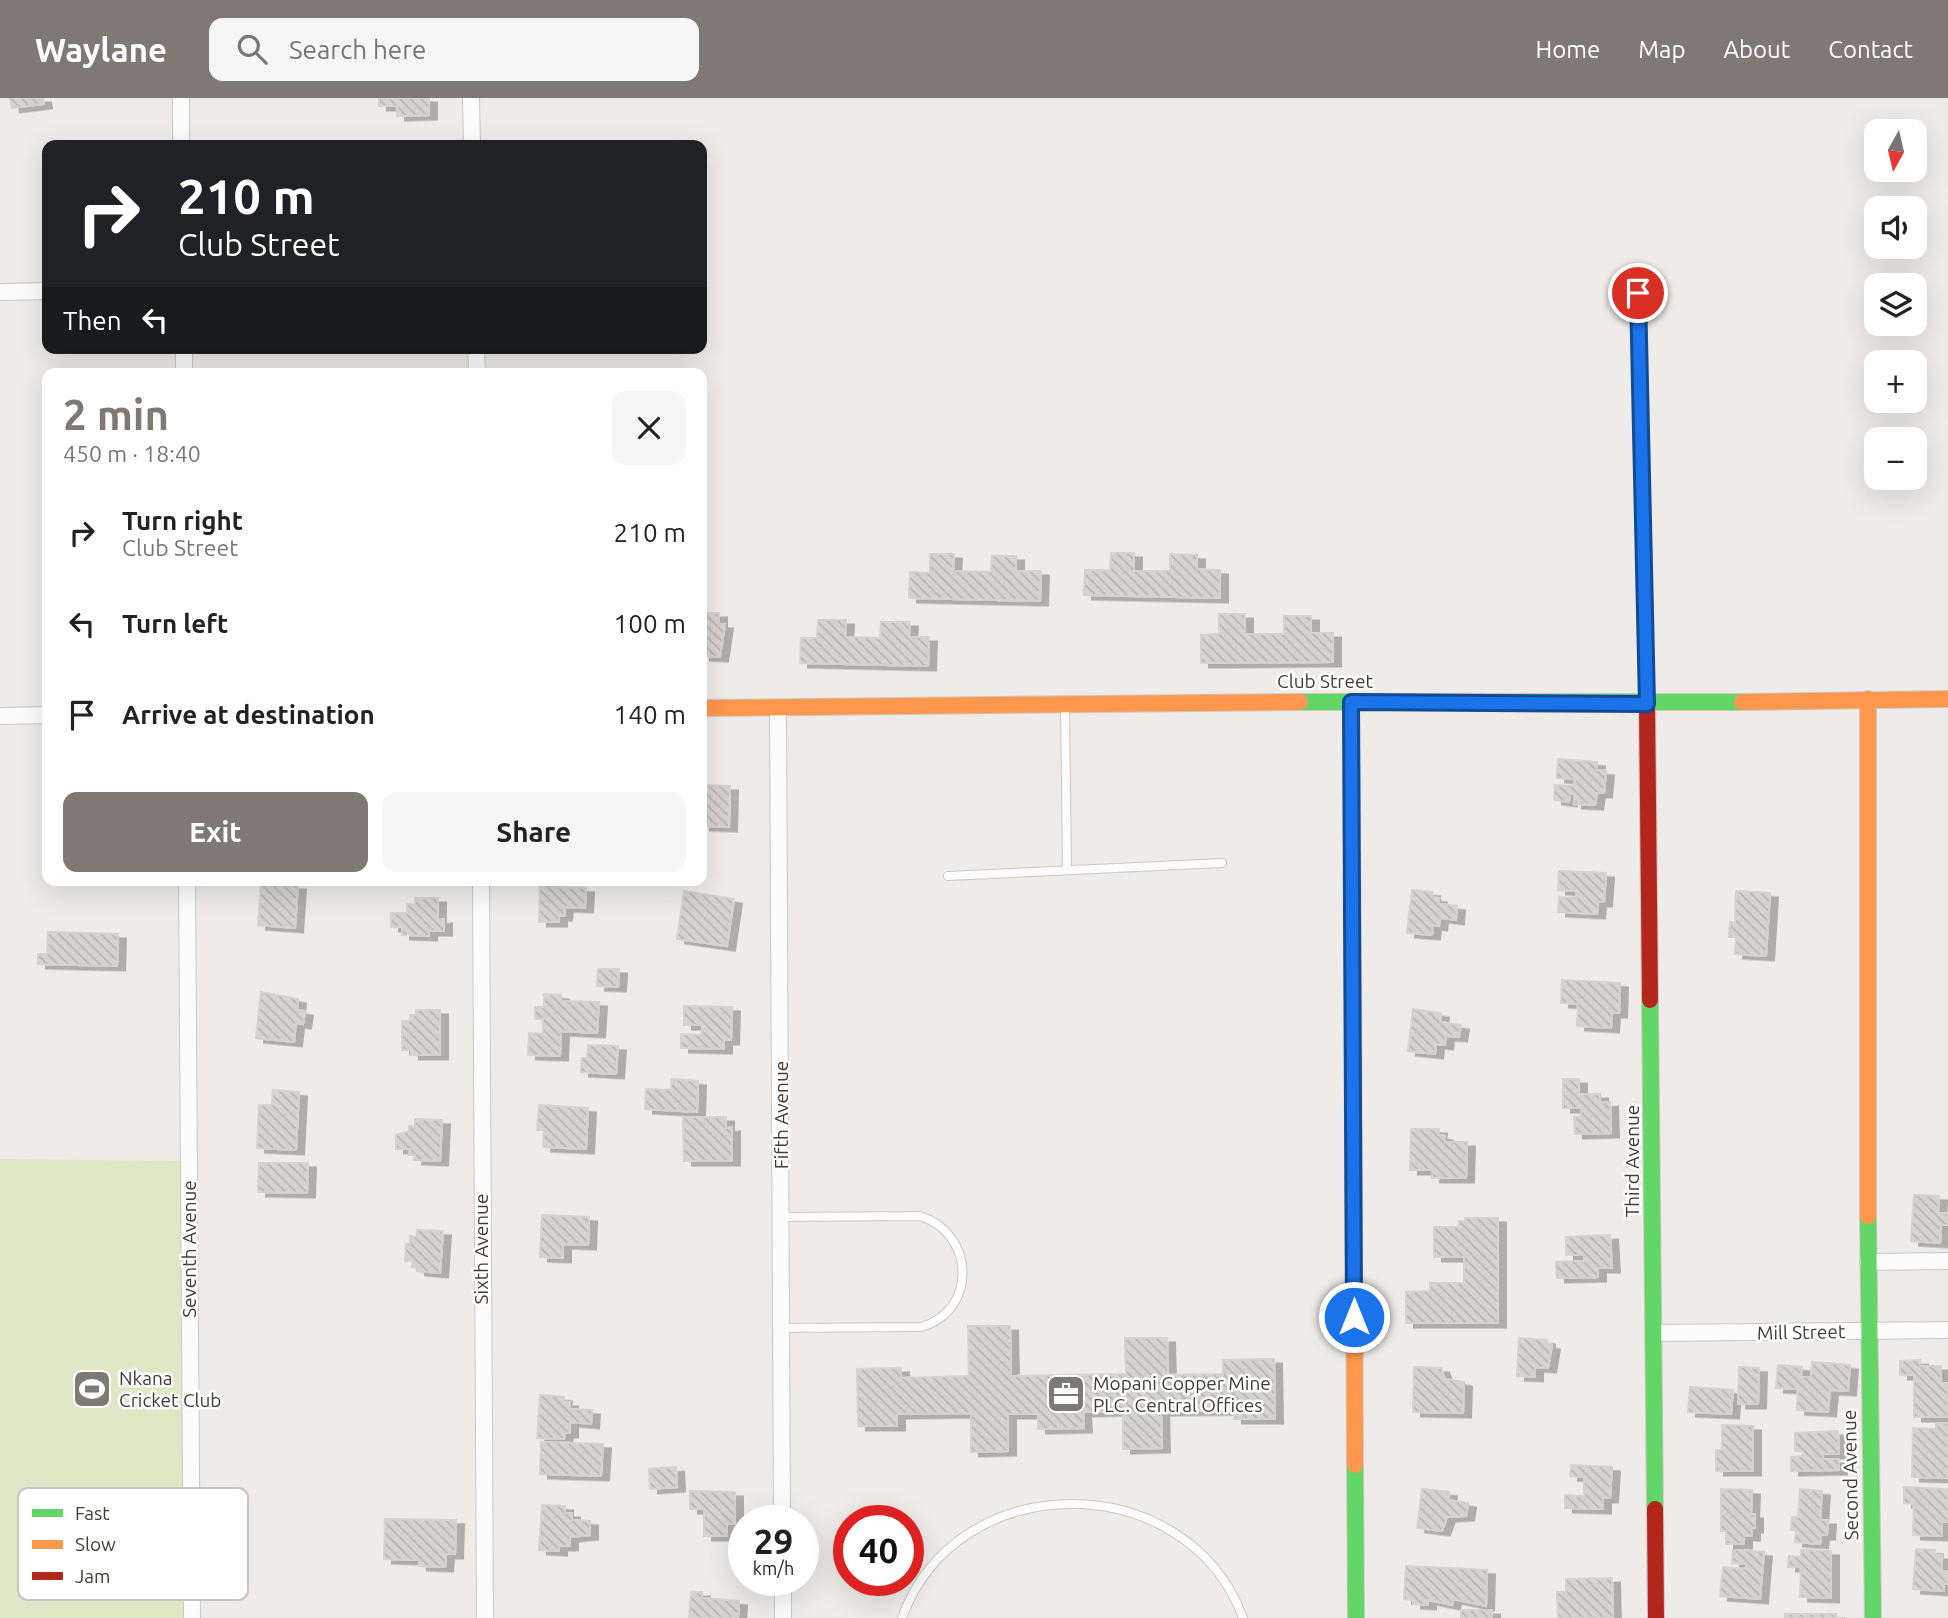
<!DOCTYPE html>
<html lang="en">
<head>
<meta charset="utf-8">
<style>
  :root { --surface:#fff; --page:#f6f6f6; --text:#222; --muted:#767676; --accent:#7f7973 }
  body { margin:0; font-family:Ubuntu,sans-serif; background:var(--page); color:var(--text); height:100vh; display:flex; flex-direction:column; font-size:26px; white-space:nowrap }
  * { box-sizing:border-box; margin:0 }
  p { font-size:23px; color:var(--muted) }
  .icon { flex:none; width:38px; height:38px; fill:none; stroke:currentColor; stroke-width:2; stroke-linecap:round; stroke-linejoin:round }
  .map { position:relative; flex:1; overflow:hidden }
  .drawer { position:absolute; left:42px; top:270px; width:665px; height:518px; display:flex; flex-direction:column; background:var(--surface); border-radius:14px; box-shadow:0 7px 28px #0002 }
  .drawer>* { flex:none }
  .top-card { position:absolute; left:42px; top:42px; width:665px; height:214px; border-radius:14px; box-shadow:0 7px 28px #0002; background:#202124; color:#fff; overflow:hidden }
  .needle { width:46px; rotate:188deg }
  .tools { position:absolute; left:1864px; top:21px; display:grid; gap:14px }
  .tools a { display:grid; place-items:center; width:63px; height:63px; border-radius:14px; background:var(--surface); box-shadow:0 7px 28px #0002; font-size:35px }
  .speed { position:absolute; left:728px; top:1407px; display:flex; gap:14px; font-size:35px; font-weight:700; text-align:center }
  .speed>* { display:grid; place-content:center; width:91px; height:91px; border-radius:50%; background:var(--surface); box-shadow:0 7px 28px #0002; line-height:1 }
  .speed small { font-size:18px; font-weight:400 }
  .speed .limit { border:10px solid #d22; background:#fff; color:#111 }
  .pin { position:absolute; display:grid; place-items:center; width:60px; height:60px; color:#fff; margin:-30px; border:4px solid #fff; border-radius:50%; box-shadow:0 2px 7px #0007 }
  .me { position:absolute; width:77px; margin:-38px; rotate:0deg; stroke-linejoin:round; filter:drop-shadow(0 0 5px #0008) }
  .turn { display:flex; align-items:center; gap:24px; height:147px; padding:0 21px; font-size:32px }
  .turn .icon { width:91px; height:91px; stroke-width:2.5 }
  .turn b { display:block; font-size:49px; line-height:60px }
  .then { display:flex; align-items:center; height:66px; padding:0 21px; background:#0003; gap:14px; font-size:26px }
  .round { display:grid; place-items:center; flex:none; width:74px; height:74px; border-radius:14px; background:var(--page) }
  .overview { display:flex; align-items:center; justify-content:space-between; height:119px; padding:0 21px }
  h1 { font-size:42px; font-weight:700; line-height:52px; color:var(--accent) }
  .cta { display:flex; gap:14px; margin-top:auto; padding:14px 21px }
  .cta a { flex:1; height:80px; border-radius:14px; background:var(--accent); color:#fff; font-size:28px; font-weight:700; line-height:80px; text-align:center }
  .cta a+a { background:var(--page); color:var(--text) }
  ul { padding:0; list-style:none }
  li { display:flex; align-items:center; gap:21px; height:91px; padding:0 21px }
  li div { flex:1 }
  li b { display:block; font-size:26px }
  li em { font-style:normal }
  header { display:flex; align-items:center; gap:42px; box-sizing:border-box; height:98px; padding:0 35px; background:var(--accent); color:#fff }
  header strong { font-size:33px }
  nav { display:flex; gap:38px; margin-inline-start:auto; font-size:24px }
  .search { width:490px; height:63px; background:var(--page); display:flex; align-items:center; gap:18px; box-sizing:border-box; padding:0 24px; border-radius:14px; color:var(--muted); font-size:26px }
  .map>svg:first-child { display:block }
  .pitch { fill:#dee8c7 }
  .building { fill:url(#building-back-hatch); stroke:#d6d2ce; stroke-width:2; filter:url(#shadow) }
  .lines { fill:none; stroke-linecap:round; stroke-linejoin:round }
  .lane-casing { stroke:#cbc7c3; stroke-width:10 }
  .street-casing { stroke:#cbc7c3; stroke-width:18 }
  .fast-casing { stroke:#cdc7bf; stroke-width:18 }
  .slow-casing { stroke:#cdc7bf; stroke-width:18 }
  .jam-casing { stroke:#cdc7bf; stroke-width:18 }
  .lane { stroke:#fcfcfc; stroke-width:8 }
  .street { stroke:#fcfcfc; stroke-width:16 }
  .fast { stroke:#63d668; stroke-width:16 }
  .slow { stroke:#ff974d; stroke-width:16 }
  .jam { stroke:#b3261e; stroke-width:16 }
  .route-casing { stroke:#114b97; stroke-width:18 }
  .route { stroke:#1a73e8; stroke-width:12 }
  .labels { text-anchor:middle; stroke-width:5; stroke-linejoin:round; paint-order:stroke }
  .street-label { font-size:19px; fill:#433c34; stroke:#fff }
  .poi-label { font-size:19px; fill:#433c34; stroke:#fff; text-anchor:start }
  .key { fill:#fff; stroke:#c7c4c2; stroke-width:2 }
  .key-label { font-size:19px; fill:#433c34 }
</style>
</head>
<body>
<header>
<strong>Waylane</strong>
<div class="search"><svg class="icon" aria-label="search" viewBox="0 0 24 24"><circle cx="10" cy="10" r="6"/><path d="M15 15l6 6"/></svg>Search here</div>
<nav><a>Home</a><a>Map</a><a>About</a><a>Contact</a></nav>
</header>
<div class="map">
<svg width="1948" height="1520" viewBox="0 0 1948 1520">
  <defs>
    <pattern id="building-back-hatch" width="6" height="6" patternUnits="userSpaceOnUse" patternTransform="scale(1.75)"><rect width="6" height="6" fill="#d6d2ce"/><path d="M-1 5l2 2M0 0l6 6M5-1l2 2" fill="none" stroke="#b9b5b2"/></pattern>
    <filter id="shadow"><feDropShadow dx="8" dy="4.5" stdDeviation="0" flood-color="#0004"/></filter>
  </defs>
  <rect width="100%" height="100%" fill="#eeebe8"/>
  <path class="pitch" d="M0,1061l180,2 9,457h-189z"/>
  <g class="building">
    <path d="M10,0h33l1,6 -32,4z"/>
    <path d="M379,0h50v17l-32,1v-10h-18z"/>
    <path d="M1111,455h23v18h36v-17l27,1v14l23,1v28l-136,-3 1,-25h25z"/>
    <path d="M930,456h24l-1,17 38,1 1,-16h24v15h25l-1,30 -131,-3 1,-26 20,1z"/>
    <path d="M702,515h17v11h6l-5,33 -18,-1z"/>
    <path d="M1219,516h26v20h39v-18h27v17h22v29l-132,1v-28l18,-1z"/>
    <path d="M818,522h28l-1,17 35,1 1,-16h29l-1,15h20l-1,29 -128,-3 1,-25h16z"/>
    <path d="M1558,661l39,3 -1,8 10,1 -2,22h-7l-2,12 -21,-1 1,-10h-5l-1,8 -15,-2 1,-15 19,1 1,-7 -18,-1z"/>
    <path d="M702,687l28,1 -1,41 -27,-1z"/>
    <path d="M1559,773l47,2 -2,29h-6l-1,12 -39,-2 1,-15 17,1v-7l-18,-1z"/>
    <path d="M540,782h18v7l28,1 -1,20 -20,-1 -1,9h-5v6h-20z"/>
    <path d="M261,785l37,2 -3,43 -37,-3z"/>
    <path d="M1412,792l20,2v5l7,1 -1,6 19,2 -1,14 -16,-2 -1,8 -6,-1 -1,10 -25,-2z"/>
    <path d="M684,793l50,8 -7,47 -50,-7z"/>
    <path d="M1736,793l34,2 -4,63 -31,-2 1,-17h-7l1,-15 5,1z"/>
    <path d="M415,800h23v22l6,-1v12h-15v5l-27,-1v-8h-11v-14h16v-9l8,1z"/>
    <path d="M48,834l70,2 -1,32 -79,-2v-10h9z"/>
    <path d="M598,871h21l-1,18 -21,-1z"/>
    <path d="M1562,882l58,3 -1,30h-7l-1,15 -34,-2 1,-22 -17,-1z"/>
    <path d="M261,894l37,7 -1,11 8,1 -2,13 -7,-1 -2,19 -38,-4z"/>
    <path d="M544,896l17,1v6l38,1 -2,31 -36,-2 -1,25 -32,-1 1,-22 14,1v-15h-8v-12h9z"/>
    <path d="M684,908l48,1 -1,33h-7v9l-43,-1v-14l21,1v-10h-18z"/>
    <path d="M1413,911l28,4 -1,9 21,3 -2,12 -13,-1 -1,9 -9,-1 -1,10 -27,-3z"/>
    <path d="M416,912h24v45h-29v-5h-9v-29h8v-6h6z"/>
    <path d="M588,947l30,1 -2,28 -35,-2 1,-14h5z"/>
    <path d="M672,981l26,2 -1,31 -52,-3 1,-20 25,1z"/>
    <path d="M1563,981h16v15h21v9l10,-1 1,31 -36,1 -1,-17h7v-9h-18z"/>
    <path d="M273,992l26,2 -3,58 -39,-2 2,-43h13z"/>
    <path d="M539,1007l49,3 -2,41 -43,-2 1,-17h-7z"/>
    <path d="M683,1019h43v11l6,-1v34h-48z"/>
    <path d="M415,1021l27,1 -2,41 -26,-1 1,-5h-6l1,-6h-14v-14l13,-4v-5l6,1z"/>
    <path d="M1411,1031h28l-1,6 7,1v6h22l-1,36h-34l1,-8h-23z"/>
    <path d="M259,1065h49l-1,30 -49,-1z"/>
    <path d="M1914,1097l25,1 -1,17h10v12h-7l-1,18 -29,-2z"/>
    <path d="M542,1117l47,2 -1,28 -25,-1v14l-23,-1z"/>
    <path d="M1465,1120h33v105h-92v-31l24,-1v-8h34v-26h-30v-30h25v-6h6z"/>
    <path d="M417,1132l26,1 -3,42 -23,-2v-3l-5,-1 1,-6h-8l1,-17h4v-8l7,1z"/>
    <path d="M1610,1137l2,33h-14v9l-41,1 -1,-16 28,-1v-6h-18v-18z"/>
    <path d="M968,1228h42l1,50 115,-2 -1,-36h42l1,37 55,-1v-14l51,-1 1,60h-41v-9l-73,1 1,37 -39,1v-38l-40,1 1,16 -46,1v-15h-30v37l-37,1v-39l-74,1v12h-39l-1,-57 44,-1v10l68,-2z"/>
    <path d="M1519,1240l28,2v4l5,1 -4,23 -13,-1v10l-18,-1z"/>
    <path d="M1920,1262v6h21v17h7v34h-34v-42h-14v-14z"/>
    <path d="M1812,1264l38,3 -2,26 -18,-1 -2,22 -31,-2 1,-21 -22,-1 2,-23 24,2 -1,10h10z"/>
    <path d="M1414,1269l27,1 4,11 19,3 -1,31 -50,-1z"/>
    <path d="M1739,1269l20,1 -1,36h-20z"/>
    <path d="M1690,1289l43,3 -2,24 -43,-2z"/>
    <path d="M540,1297l24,2 -1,5h7l-1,7 23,1 -1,14 -21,-2v11h-5l-1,6 -27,-1z"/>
    <path d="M1936,1325h12v55l-36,-1 1,-49 23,1z"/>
    <path d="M1722,1327l31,1v45h-37v-21h6z"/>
    <path d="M1838,1333l1,23h-16v5h16v11l-48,1v-14l12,-1v-5h-8v-18z"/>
    <path d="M541,1344l62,2 -2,32 -61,-2z"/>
    <path d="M1571,1367l41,2 -2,31h-7v11l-38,-1v-13l19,1v-19l-14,-1z"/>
    <path d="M676,1369l1,20 -27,2 -1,-20z"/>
    <path d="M1904,1389l44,2v33l-6,-1v15l-29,-1 1,-31 -10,-1z"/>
    <path d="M1422,1391l27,3 -1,8 20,3 -2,13 -19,1 -5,14 -25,-3z"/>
    <path d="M1721,1391l31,1 -1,24h4v14h-3v8h-8v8h-18v-13h-5z"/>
    <path d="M1800,1391l22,2 -2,29h8l-1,15h-6l-1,9 -25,-2 1,-12h-5l1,-13h6z"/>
    <path d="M690,1393l45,1v32h-8v12h-23v-27h-14z"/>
    <path d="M542,1407l23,1v7h7v7l18,1v14l-20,2v9h-11v5l-20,-1z"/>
    <path d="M385,1421l71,1 -1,34h-9l-1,13 -26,-1v-6l-35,-1z"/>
    <path d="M1916,1451l19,1 -1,5h8l-1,16 7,1v12h-4v7l-31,-2z"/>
    <path d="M1733,1452l31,2 -4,47 -40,-3 3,-29 23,2v-5l-14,-1z"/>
    <path d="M1801,1452l30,1v47l-31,-1 1,-30h-13l1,-11 12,1z"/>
    <path d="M1406,1468l81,4 -1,36 -33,-7 -1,6 -24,-5v5l-15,-1v-4l-9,-1z"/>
    <path d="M1612,1480l1,40h-55l-1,-26h9v-13z"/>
    <path d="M691,1494h11v6l37,3 -1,17h-49z"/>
    <rect x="1461" y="1512" width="31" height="8"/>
    <rect x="1785" y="1516" width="51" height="4"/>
  </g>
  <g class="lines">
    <defs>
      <g id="lane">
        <path d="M1638,195l9,411"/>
        <path d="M1065,607l2,165"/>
        <path d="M948,778l274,-13"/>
        <path d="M782,1119l138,-1c55,17 58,95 1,111l-139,1"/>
        <path d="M902,1520c55,-153 286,-151 341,0"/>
      </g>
      <g id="street">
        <path d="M181,0v47"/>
        <path d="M471,0l1,47"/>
        <path d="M0,194l47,-1"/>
        <path d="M184,250v25"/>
        <path d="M476,250l1,25"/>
        <path d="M778,611l4,812"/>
        <path d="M0,618l47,-1"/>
        <path d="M187,782l5,738"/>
        <path d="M481,782l4,738"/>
        <path d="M1868,1164l80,-1"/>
        <path d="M1654,1235l294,-3"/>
        <path d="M783,1482v38"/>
      </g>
      <g id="fast">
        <path d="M1300,604h442"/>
        <path d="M1650,902l5,509"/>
        <path d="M1868,1118l5,402"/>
        <path d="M1355,1367l1,153"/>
      </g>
      <g id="slow">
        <path d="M1868,601v517"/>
        <path d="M1742,604l206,-3"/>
        <path d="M702,610l598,-6"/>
        <path d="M1353,898l2,469"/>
      </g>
      <g id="jam">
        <path d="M1351,604l2,294"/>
        <path d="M1647,606l3,296"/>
        <path d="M1655,1411l1,109"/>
      </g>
    </defs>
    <use href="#lane" class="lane-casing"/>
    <use href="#street" class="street-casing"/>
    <use href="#fast" class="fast-casing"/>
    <use href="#slow" class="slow-casing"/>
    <use href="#jam" class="jam-casing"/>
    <use href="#lane" class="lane"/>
    <use href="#street" class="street"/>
    <use href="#fast" class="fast"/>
    <use href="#slow" class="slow"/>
    <use href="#jam" class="jam"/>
  </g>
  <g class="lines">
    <defs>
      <path id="route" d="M1354,1219l-3,-615 296,2 -9,-411"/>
    </defs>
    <use href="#route" class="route-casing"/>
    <use href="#route" class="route"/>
  </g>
  <defs>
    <symbol id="stadium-square" viewBox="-11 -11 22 22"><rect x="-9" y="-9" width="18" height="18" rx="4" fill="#7f7973" stroke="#fff"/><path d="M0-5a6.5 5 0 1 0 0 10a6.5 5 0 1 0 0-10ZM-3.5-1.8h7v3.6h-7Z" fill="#fff"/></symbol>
    <symbol id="office-square" viewBox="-11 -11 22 22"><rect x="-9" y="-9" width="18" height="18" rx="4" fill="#7f7973" stroke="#fff"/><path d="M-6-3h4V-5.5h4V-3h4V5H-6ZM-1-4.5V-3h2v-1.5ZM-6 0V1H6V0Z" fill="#fff"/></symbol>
  </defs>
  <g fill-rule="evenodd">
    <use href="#stadium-square" x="70" y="1269" width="44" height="44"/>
    <use href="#office-square" x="1044" y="1274" width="44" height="44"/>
  </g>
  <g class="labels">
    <g class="street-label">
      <text x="1325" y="590">Club Street</text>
      <text transform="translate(781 1017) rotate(-90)" y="7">Fifth Avenue</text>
      <text transform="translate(1632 1063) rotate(-90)" y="7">Third Avenue</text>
      <text transform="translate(189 1151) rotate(-90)" y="7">Seventh Avenue</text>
      <text transform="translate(481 1151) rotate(-90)" y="7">Sixth Avenue</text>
      <text transform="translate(1801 1234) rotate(-1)" y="7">Mill Street</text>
      <text transform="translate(1850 1377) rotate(-91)" y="7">Second Avenue</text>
    </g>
    <g class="poi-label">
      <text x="119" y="1287">Nkana<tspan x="119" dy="22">Cricket Club</tspan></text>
      <text x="1093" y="1292">Mopani Copper Mine<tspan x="1093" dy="22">PLC. Central Offices</tspan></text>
    </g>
  </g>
  <rect x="18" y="1390" width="230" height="112" rx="10" class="key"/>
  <rect x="32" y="1411" width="31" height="8" fill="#63d668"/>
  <rect x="32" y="1442" width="31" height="9" fill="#ff974d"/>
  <rect x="32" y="1474" width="31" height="8" fill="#b3261e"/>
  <g class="key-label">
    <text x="75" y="1422">Fast</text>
    <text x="75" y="1453">Slow</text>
    <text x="75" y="1485">Jam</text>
  </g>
</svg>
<div class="tools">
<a><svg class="needle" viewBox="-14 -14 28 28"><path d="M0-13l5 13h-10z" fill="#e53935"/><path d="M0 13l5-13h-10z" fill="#767676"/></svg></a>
<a><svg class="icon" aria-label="sound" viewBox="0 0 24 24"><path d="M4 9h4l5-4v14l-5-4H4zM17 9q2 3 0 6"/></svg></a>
<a><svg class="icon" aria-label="layers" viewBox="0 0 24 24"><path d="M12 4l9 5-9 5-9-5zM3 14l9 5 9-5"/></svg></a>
<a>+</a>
<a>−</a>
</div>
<div class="speed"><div>29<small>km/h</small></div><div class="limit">40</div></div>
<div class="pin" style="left:1638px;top:195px;background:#d93025"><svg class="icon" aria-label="arrive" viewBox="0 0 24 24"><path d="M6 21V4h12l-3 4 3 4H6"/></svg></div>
<svg class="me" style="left:1354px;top:1219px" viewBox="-20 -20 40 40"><circle r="17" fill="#1a73e8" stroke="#fff" stroke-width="3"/><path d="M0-11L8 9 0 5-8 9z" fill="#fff"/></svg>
<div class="top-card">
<div class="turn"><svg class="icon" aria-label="right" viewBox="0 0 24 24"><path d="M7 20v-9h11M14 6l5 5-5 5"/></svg><div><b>210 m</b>Club Street</div></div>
<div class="then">Then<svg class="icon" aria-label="left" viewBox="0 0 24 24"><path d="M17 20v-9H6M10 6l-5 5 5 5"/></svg></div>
</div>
<section class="drawer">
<div class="overview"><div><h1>2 min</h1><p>450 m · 18:40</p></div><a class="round"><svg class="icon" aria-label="close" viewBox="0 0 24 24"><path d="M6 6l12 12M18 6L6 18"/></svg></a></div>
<ul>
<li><svg class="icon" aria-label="right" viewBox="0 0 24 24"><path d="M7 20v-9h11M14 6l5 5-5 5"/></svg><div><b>Turn right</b><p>Club Street</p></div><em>210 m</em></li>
<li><svg class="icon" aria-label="left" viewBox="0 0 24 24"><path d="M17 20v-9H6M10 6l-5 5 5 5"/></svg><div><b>Turn left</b></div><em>100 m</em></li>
<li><svg class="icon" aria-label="arrive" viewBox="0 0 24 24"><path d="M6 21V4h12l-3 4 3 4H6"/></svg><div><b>Arrive at destination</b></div><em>140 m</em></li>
</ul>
<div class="cta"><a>Exit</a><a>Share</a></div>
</section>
</div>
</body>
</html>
